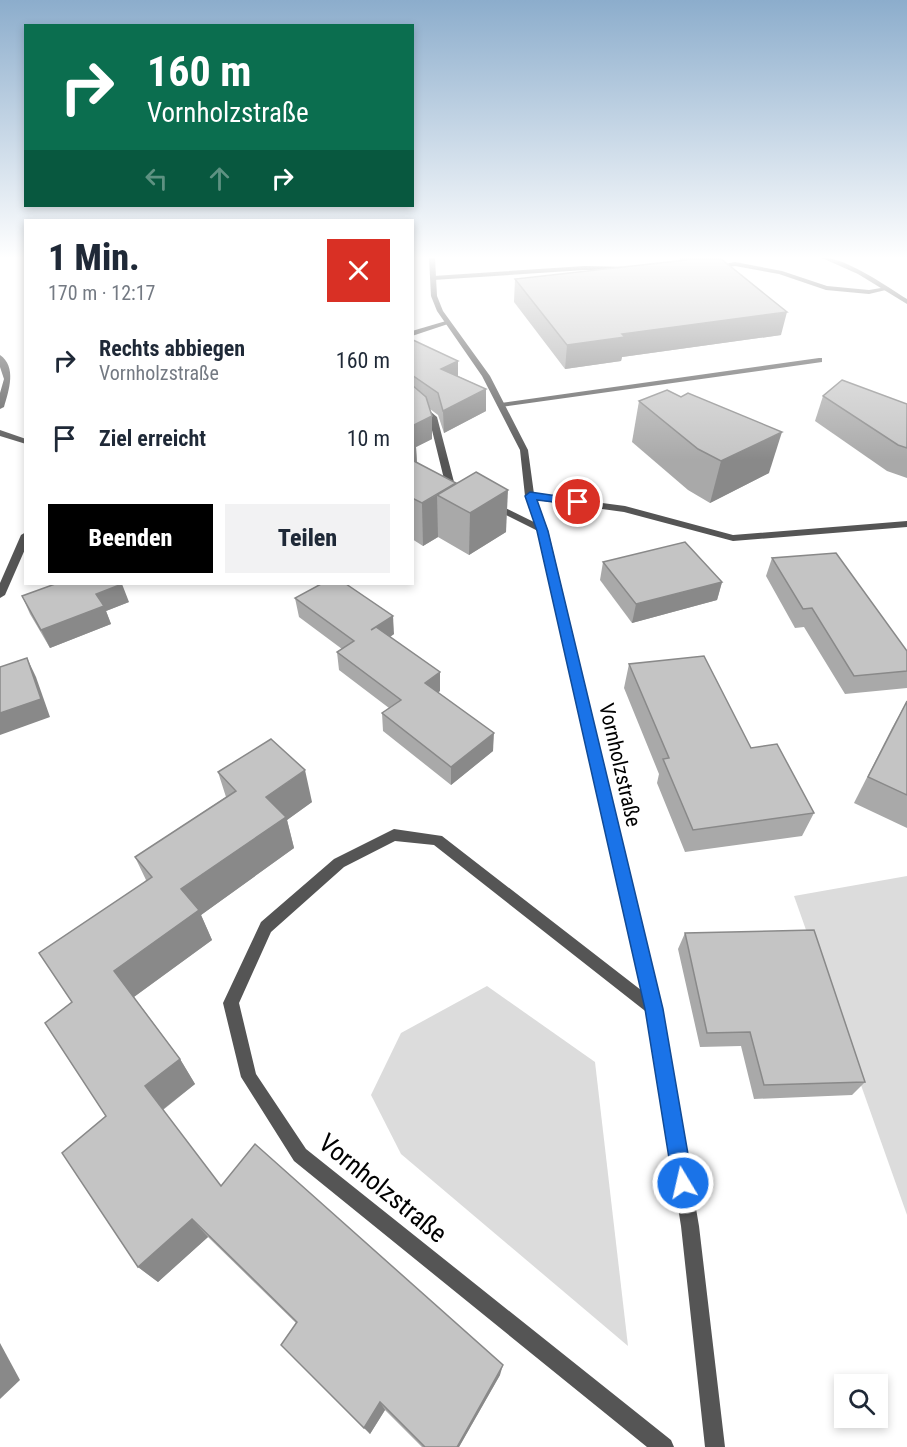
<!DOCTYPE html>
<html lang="de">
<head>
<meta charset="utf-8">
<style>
  :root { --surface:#fff; --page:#f2f2f3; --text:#1f2937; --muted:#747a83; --accent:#000 }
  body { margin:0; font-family:"Roboto Condensed",sans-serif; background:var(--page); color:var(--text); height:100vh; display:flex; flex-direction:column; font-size:22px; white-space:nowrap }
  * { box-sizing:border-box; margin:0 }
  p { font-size:20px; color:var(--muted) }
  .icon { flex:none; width:33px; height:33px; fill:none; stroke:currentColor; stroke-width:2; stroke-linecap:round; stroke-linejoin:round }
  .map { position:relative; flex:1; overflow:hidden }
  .side { position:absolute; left:24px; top:219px; width:390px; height:366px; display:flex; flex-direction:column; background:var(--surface); border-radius:0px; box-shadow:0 3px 9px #0003 }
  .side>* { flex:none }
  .hud { position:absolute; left:24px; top:24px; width:390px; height:183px; border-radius:0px; box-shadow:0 3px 9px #0003; background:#0b6e4f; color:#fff; overflow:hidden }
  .tools { position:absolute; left:834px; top:1374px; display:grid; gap:12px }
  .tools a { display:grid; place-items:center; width:54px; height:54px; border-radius:0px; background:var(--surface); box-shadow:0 3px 9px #0003; font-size:30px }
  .pin { position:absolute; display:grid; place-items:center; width:51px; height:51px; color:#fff; margin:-26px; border:3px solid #fff; border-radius:50%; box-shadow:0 2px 6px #0007 }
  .me { position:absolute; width:66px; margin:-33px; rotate:351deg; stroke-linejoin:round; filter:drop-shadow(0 0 4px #0008) }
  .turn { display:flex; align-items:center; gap:21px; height:126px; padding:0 24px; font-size:27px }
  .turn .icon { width:78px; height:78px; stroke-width:2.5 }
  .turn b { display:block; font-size:42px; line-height:51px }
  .lanes { display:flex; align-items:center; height:57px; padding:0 24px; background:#0003; justify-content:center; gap:30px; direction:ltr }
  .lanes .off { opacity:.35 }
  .round { display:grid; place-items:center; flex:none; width:63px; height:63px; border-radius:0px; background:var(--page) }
  .headline { display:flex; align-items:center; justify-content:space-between; height:102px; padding:0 24px }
  h1 { font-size:36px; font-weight:800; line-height:45px }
  .cta { display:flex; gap:12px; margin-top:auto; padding:12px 24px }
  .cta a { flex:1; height:69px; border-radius:0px; background:var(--accent); color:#fff; font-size:24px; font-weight:800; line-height:69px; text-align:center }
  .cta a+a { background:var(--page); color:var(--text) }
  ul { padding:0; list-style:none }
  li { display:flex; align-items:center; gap:18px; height:78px; padding:0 24px }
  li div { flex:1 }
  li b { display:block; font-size:22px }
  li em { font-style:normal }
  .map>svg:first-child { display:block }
  .green { fill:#dcdcdc }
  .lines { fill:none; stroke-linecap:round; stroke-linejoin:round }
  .service { fill:#555; fill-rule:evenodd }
  .minor { fill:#555; fill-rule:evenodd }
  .wall { fill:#a9a9a9 }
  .shaded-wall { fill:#898989 }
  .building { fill:#c4c4c4; stroke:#898989; stroke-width:1.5 }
  .route { fill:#1a73e8; stroke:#114b97; stroke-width:1.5 }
  .labels { text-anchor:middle; stroke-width:5; stroke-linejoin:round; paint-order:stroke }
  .street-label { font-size:21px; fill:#000; stroke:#fff }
  .near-street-label { font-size:26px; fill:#000; stroke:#fff }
</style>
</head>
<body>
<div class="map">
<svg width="907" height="1447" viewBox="0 0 907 1447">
  <rect width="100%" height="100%" fill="#fff"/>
  <g class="green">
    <path d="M907,876v339l-113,-319z"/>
    <path d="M487,986l108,76 33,284 -227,-192 -30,-59 30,-62z"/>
  </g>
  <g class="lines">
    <g class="service">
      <path d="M735,262l47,9 45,15 42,4 18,-3 3,2 -21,5 -43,-4 -47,-16 -44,-8 -22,3 -3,-2z"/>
      <path d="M585,266l45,1 3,2 -3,2 -45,-1 -152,10 -3,-2 3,-2z"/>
      <path d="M446,321l4,2 -2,1 -36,12v-5z"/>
      <path d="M819,358h3v4l-321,45 -4,-2 4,-2z"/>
      <path d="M412,396l25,21 17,65 8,4v4h-6l-11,-7 -16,-65 -17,-15z"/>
      <path d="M493,502l53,26 2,2 -2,2h-6l-50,-25 -2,-2z"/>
      <path d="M394,829l48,7 217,168 3,5 -3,5 -5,2 -5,-2 -215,-169 -39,-4 -51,26 -73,65 -32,71 17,71 50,75 365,291 3,7h-27l-353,-286 -53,-84 -18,-74 38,-81 73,-63z"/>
    </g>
    <g class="minor">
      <path d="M429,258h6l2,38 6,15 47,65 38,74 6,44 91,12 108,29 174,-14v6l-174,14 -109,-29 -88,-12 12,30 114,479 37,217 26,221h-20l-24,-221 -35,-217 -108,-479 -13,-34 -5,-46 -38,-74 -45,-65 -6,-15z"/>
      <path d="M822,258c22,-2 66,29 85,41v5l-49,-30z"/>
      <path d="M0,355c17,12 9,35 4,52l-4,2v-16l4,-14 -4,-12z"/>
      <path d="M0,430l26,9v5l-26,-8z"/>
      <path d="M26,532v15l-21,48 -5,3v-15l21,-48z"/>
    </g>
  </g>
  <g class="wall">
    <path d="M680,258h40l61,77 -159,22 -1,4 -56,8 -51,-67 1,-23 165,-18z"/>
    <path d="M412,341l46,20v15l28,13v22l-42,22 -6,-18 -8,-6 2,30 -16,8 1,15 89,70 -37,23 -31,-18 -15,9 -11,-7z"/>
    <path d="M823,396l84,8v74l-20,-7 -72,-50z"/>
    <path d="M639,401l130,72 -59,30 -22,-13 -56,-48z"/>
    <path d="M772,558l135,93v37l-62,6 -41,-67 -9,1 -29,-52z"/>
    <path d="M603,562l119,20 -5,18 -85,23 -32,-43z"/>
    <path d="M22,596l107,6 -23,9 5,13 -61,24 -20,-34z"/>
    <path d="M295,598l99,36 -4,3 50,54 -2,1 55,59 -42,34 -68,-54 -1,-18 7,-5 -50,-38 -2,-18 5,-3 -43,-32z"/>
    <path d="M629,664l122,84 63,65 -12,23 -117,16 -28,-69 2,-9 -35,-86z"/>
    <path d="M907,701v127l-53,-25 38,-75z"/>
    <path d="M218,772l94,30 -25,18 7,28 -93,67 11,25 -78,57 46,62 15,25 -32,26 58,76 279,189 -41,72h-37l-37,-37 -15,24 -73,-110 -89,-87 -50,45 -20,-15 -32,-151 -34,-114 74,-122 -11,-23 91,-60z"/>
    <path d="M685,933l180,149 -13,13 -98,4 -13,-53 -41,1 -22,-98z"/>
  </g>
  <g class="shaded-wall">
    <path d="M787,312l-6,23 -159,22 -1,4 -56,8 2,-24 55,-11z"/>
    <path d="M458,361v21l-17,-13z"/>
    <path d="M486,389v22l-42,22 -1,-22z"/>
    <path d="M432,416v23l-16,8 2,39 -6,3v-63z"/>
    <path d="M782,432l-13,41 -59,30 11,-42z"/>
    <path d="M508,490l-2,42 -37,23 1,-42z"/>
    <path d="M437,495l1,42 -15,9 -1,-43z"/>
    <path d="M722,582l-5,18 -85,23 4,-19z"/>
    <path d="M122,584l7,18 -23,9 5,13 -61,24 -9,-18 55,-36z"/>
    <path d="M393,616l1,18 -22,15 -1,-19z"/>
    <path d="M27,658l9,19 14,40 -50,18v-22z"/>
    <path d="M440,672v19l-14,10 -1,-18z"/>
    <path d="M494,733l-1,18 -42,34v-18z"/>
    <path d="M305,770l7,32 -25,18 7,28 -93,67 11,25 -81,59 -17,-28 67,-82 85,-92z"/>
    <path d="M180,1059l15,25 -33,26 -17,-24z"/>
    <path d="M192,1219l16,18 -50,45 -20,-15z"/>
    <path d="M0,1343l20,37 -20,19z"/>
    <path d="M503,1365l-3,10 -41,72h-2z"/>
    <path d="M380,1402l5,8 -15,24 -6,-6z"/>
  </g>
  <g class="building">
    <path d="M686,258h34l67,54 -165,22 3,3 -58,8 -52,-66 171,-19z"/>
    <path d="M413,340l45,21 -17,8 45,20 -43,22 -5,-18 -26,-18z"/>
    <path d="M842,380l65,24v44l-9,-3 -75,-49z"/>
    <path d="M412,385l14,12 6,19 -20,10z"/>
    <path d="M667,390l14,7 7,-4 94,39 -61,29 -23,-12 -59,-48z"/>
    <path d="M412,460l44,23 -34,20 -10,-5z"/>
    <path d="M476,472l32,18 -38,23 -33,-18z"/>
    <path d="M685,542l37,40 -86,22 -33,-42z"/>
    <path d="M836,553l71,98v20l-53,5 -42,-68 -9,1 -31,-51z"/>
    <path d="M55,584h67l-26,10 8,12 -63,24 -19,-34z"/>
    <path d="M321,584h25l47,32 -22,14 5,-3 64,45 -15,11 69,50 -43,34 -69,-54 19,-13 -64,-48 17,-11 -59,-43z"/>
    <path d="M704,656l47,92 26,-4 37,69 -121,17 -30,-71 6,-1 -40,-94z"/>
    <path d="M27,658l14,41 -41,14v-46z"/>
    <path d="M907,701v94l-39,-18z"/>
    <path d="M271,739l34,31 -39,27 20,20 -105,72 18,21 -85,61 66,88 -35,27 76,100 34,-42 248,221 -46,82h-32l-45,-45 -16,26 -83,-83 16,-23 -105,-103 -54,48 -76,-114 44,-37 -61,-93 27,-21 -33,-49 113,-76 -17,-20 101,-66 -18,-19z"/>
    <path d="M814,930l51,152 -101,3 -14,-53 -43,1 -22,-100z"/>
  </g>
  <linearGradient id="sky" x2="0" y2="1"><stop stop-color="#8cadcc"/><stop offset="0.56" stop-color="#fff"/><stop offset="1" stop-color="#fff" stop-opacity="0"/></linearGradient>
  <rect width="907" height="460" fill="url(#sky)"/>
  <path class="route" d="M530,492l48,7 5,3 -5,3 -41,-5 11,31 115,478 30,174 -3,7 -7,3 -7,-3 -3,-7 -28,-174 -108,-478 -12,-35z"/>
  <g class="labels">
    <g class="street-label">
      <text transform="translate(620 765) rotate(77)" y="7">Vornholzstraße</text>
    </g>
    <g class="near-street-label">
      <text transform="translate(383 1188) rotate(39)" y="9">Vornholzstraße</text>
    </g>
  </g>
</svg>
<div class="tools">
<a><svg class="icon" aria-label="search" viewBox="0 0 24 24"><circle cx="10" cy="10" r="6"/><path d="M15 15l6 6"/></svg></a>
</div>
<div class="pin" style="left:578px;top:502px;background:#d93025"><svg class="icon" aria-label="arrive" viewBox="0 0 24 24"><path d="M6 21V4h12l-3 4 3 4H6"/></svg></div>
<svg class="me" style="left:683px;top:1183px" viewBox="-20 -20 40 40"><circle r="17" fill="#1a73e8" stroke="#fff" stroke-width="3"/><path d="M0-11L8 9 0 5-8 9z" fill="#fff"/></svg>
<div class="hud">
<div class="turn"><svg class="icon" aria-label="right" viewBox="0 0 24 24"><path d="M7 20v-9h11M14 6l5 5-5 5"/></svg><div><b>160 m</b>Vornholzstraße</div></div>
<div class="lanes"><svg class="icon off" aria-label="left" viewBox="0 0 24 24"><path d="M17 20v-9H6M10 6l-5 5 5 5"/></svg><svg class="icon off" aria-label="ahead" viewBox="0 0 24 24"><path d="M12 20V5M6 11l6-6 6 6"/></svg><svg class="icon" aria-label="right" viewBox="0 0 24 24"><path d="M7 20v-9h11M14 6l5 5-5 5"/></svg></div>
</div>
<section class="side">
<div class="headline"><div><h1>1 Min.</h1><p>170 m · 12:17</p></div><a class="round" style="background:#d93025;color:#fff"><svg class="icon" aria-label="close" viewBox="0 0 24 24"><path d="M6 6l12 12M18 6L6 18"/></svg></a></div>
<ul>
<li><svg class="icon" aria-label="right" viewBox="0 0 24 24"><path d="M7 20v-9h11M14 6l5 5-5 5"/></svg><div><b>Rechts abbiegen</b><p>Vornholzstraße</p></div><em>160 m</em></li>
<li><svg class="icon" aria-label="arrive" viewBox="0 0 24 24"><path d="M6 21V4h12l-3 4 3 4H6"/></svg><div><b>Ziel erreicht</b></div><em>10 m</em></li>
</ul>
<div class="cta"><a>Beenden</a><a>Teilen</a></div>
</section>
</div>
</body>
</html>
